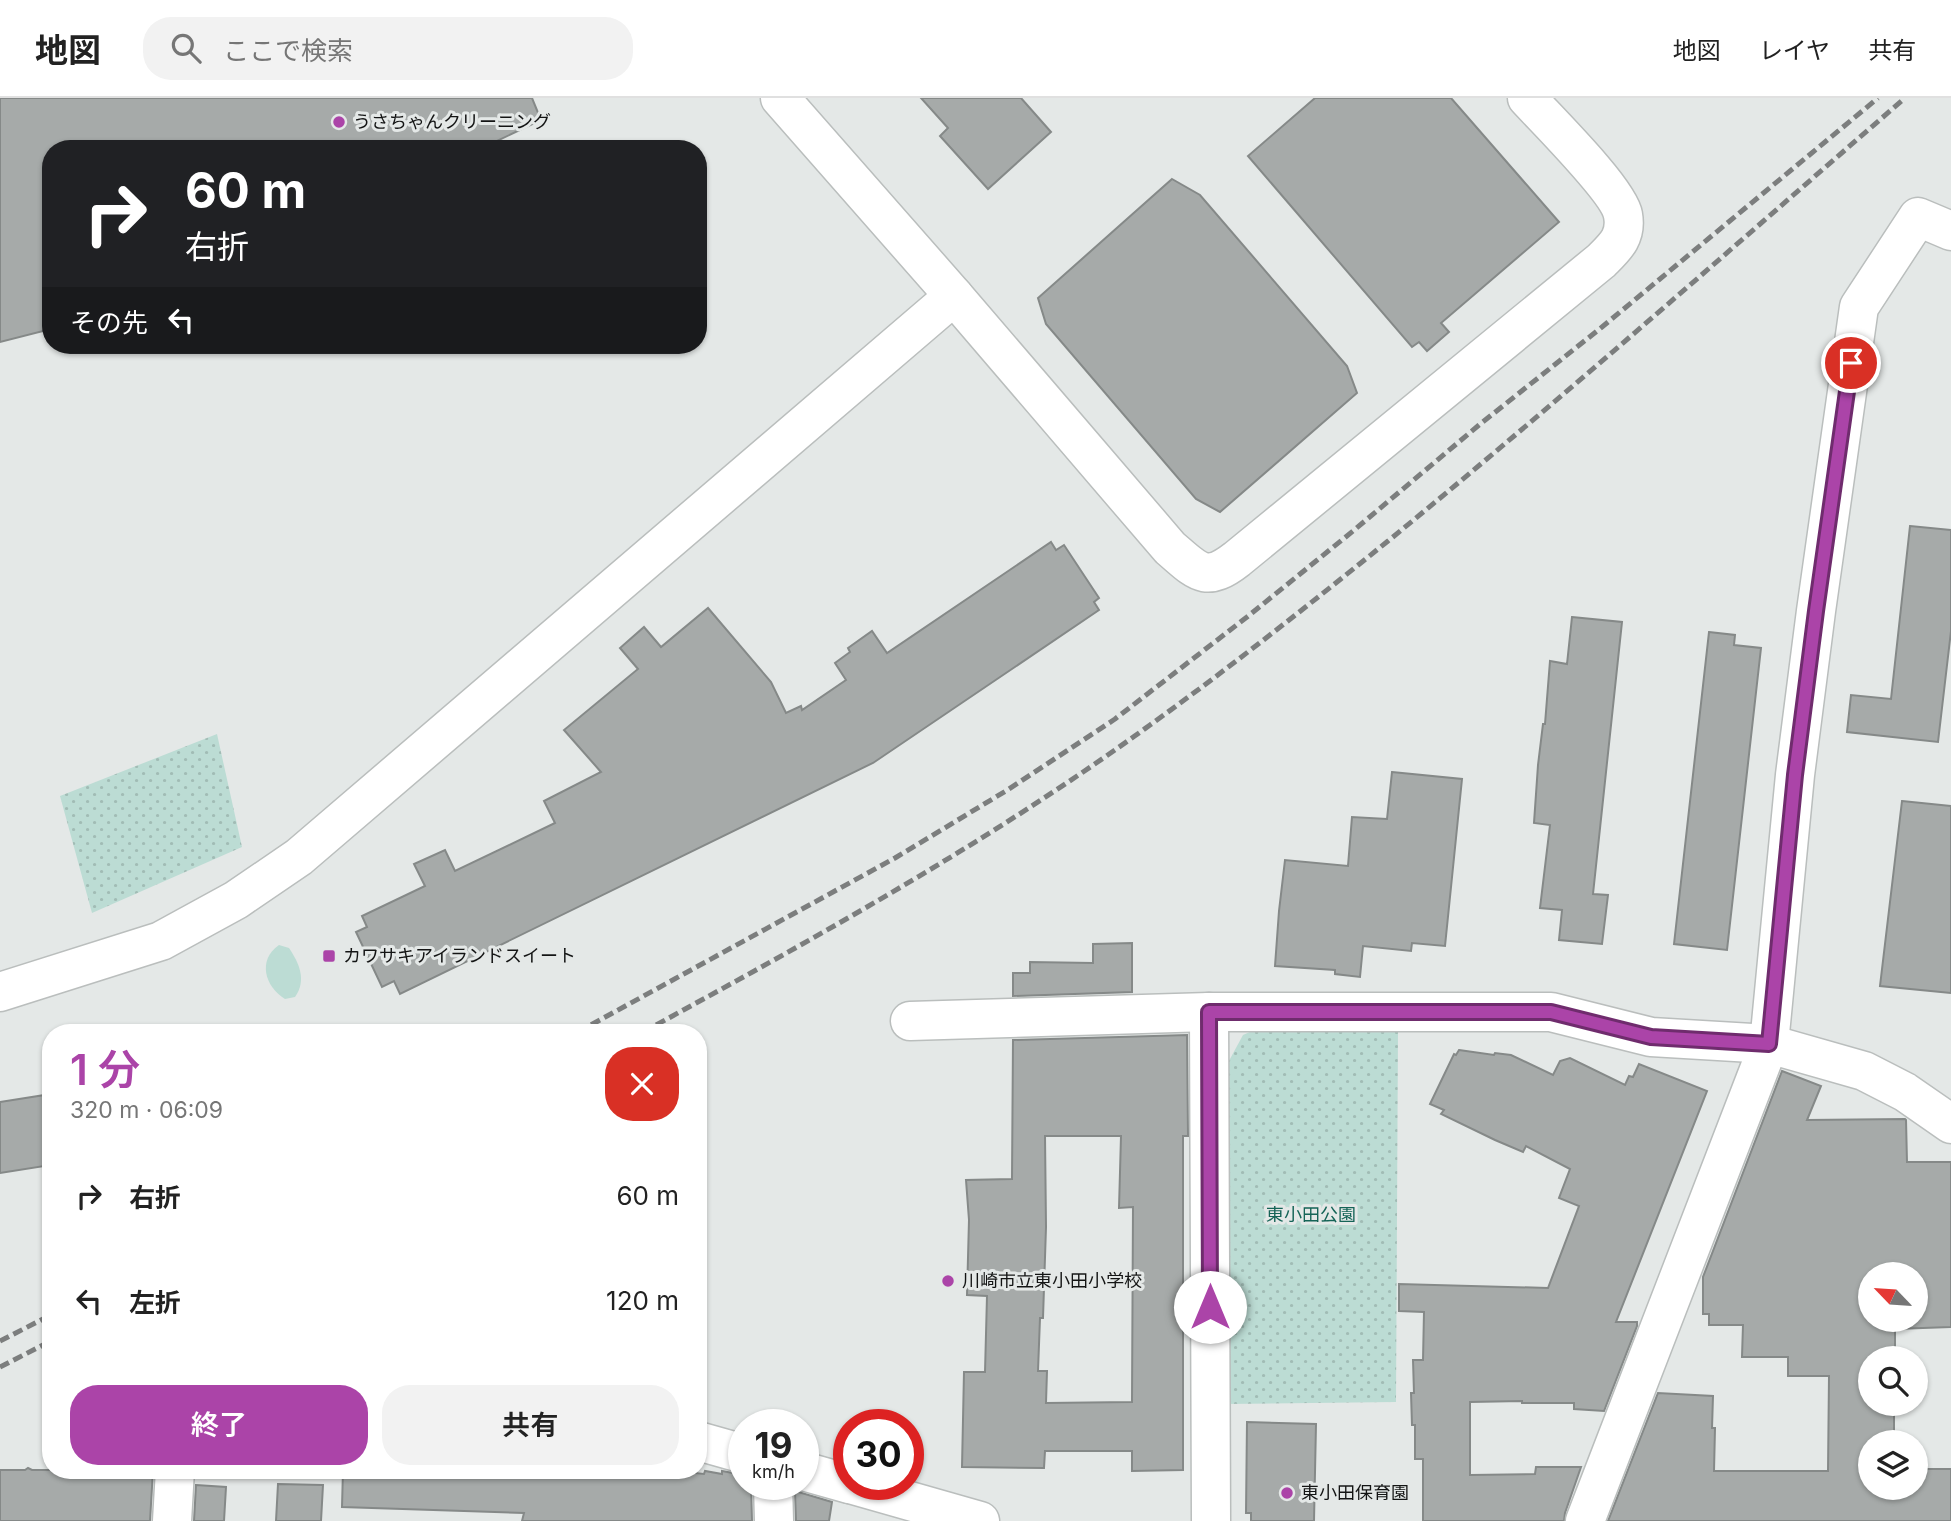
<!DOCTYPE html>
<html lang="ja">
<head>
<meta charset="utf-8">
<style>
  :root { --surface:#fff; --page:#f2f2f2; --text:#222; --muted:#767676; --line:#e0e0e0; --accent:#ab44a8 }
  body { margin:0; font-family:Inter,"Noto Sans JP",sans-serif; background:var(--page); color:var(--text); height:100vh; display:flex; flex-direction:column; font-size:26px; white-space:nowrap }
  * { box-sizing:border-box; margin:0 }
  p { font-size:23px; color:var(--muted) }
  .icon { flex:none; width:38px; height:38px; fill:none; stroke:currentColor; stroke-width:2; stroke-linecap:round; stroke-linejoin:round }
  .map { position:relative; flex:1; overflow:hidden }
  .drawer { position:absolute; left:42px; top:926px; width:665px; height:455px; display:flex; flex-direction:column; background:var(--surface); border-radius:28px; box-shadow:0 2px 5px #0004 }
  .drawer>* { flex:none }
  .top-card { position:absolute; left:42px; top:42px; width:665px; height:214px; border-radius:28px; box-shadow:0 2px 5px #0004; background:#202124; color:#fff; overflow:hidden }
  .needle { width:46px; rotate:295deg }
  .controls { position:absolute; left:1858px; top:1164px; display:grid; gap:14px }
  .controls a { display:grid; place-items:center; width:70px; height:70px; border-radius:50%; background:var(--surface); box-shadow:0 2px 5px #0004; font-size:35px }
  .speed { position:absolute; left:728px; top:1311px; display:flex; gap:14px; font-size:35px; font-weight:700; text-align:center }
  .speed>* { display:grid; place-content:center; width:91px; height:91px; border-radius:50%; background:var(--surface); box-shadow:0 2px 5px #0004; line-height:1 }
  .speed small { font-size:18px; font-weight:400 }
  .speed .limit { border:10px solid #d22; background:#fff; color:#111 }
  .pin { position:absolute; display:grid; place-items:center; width:60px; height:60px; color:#fff; margin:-30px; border:4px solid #fff; border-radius:50%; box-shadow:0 2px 7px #0007 }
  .me { position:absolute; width:77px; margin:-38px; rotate:0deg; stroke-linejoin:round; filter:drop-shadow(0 0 5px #0008) }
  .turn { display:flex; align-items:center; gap:24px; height:147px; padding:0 28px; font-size:32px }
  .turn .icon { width:91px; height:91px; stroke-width:2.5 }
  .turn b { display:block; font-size:49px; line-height:60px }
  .then { display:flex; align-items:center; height:66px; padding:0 28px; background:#0003; gap:14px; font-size:26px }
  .round { display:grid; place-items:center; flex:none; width:74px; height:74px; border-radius:28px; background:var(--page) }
  .overview { display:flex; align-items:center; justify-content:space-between; height:119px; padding:0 28px }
  h1 { font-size:42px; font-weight:600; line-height:52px; color:var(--accent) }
  .cta { display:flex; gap:14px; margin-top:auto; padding:14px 28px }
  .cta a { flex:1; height:80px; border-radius:28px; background:var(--accent); color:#fff; font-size:28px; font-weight:600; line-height:80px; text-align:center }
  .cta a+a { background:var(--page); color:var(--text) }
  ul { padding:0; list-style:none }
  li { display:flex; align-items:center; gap:21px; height:105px; padding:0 28px }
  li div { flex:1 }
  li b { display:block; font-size:26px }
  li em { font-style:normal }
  header { display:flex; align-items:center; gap:42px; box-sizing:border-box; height:98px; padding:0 35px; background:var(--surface); border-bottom:2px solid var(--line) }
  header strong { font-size:33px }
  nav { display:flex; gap:38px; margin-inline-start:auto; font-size:24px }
  .search { width:490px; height:63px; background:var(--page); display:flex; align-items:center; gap:18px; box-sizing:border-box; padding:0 24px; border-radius:28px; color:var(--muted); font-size:26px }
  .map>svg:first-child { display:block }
  .grass { fill:#bcdcd4 }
  .park { fill:url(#park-dots) }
  .building { fill:#a6aaa9; stroke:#858988; stroke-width:2; fill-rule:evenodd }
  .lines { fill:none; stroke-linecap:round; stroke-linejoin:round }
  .minor-casing { stroke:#babebd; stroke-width:41 }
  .minor { stroke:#fff; stroke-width:38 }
  .rail { stroke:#7c7e7e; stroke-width:5; stroke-dasharray:10 5; stroke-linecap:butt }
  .route-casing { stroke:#6f2c6d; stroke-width:18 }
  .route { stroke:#ab44a8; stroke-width:12 }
  .poi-dot { fill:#ab44a8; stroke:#e4e8e7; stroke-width:2.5 }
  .labels { text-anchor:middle; stroke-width:6; stroke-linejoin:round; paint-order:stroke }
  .poi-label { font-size:18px; fill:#131414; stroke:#e4e8e7; text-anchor:start }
  .park-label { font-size:18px; fill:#156457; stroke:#e4e8e7 }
</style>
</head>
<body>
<header>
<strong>地図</strong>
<div class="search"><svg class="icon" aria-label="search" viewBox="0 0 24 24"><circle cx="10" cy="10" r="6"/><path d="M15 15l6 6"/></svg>ここで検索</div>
<nav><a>地図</a><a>レイヤ</a><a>共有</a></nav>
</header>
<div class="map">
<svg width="1951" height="1423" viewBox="0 0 1951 1423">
  <defs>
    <pattern id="park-dots" width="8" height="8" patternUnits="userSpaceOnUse" patternTransform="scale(1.75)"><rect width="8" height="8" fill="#bcdcd4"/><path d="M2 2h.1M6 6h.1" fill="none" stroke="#a1bcb5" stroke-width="1.8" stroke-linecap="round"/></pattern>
  </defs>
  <rect width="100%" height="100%" fill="#e4e8e7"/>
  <path class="grass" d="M279,847l10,3c10,15 18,32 6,49l-10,2c-20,-12 -28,-39 -6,-54z"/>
  <g class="park">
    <path d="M217,636l25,113 -150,66 -32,-117z"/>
    <path d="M1261,929l137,4 -2,371 -170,2 -2,-334 19,-35z"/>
  </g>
  <g class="building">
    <path d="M0,0h532l9,22 -61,29h-429v180l-51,13z"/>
    <path d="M921,0h100l30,34 -63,57 -48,-53 8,-8z"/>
    <path d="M1315,0h136l108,124 -118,101 8,9 -22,19 -8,-9 -7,5 -164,-191z"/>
    <path d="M1172,81l28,16 147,171 10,27 -137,119 -24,-13 -150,-175 -8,-26z"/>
    <path d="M1910,428l41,4v101l-13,111 -91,-10 4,-37 40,4z"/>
    <path d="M1051,444l5,8 8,-5 35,53 -5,4 5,8 -226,153 -473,231 -6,-13 -12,6 -26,-55 11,-5 -5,-11 63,-30 -11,-22 31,-14 10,21 100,-48 -11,-22 57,-29 -37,-42 74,-61 -18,-21 24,-21 17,20 47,-39 63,74 15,31 15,-7 1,4 44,-30 -11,-17 15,-11 -2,-4 24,-17 15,22z"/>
    <path d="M1572,519l50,5 -29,272 15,1 -6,49 -43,-4 3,-30 -22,-2 10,-83 -16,-2 4,-58 5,-41h2l5,-63 17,3z"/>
    <path d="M1709,534l26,3 -1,10 27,3 -34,302 -53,-6z"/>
    <path d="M1392,674l70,7 -17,167 -33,-3 -1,8 -48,-5 -3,31 -25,-3v-4l-60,-4 4,-55 6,-51 63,6 4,-49 35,2z"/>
    <path d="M1902,703l49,5v187l-71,-7z"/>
    <path d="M1132,845v49l-119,4v-23h17v-11l63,1v-19z"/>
    <path d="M1187,937l1,101h-5v334l-51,1v-20h-87l-1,17 -82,-1 2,-95h21l2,-76 -20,-1 2,-75 -3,-40 46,-1 1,-139zM1045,1038h76l-2,72 14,-1 -1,195 -86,1 1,-32h-9l2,-53h3l3,-91z"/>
    <path d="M1459,952l35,5 1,-2 16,2 42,20 7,-14 10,-3 55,27 4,-9 4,1 6,-13 68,27 -91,231h21v4l-33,85 -30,-2v-6h-52v-2l-52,1v73l65,-1 1,-7h45l-16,46 -1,8h-141v-62h-8v-34h-3l-1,-32h3l-1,-33h10l1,-48 -25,-1v-27l149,4 31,-82 -20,-8 11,-29 -44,-23 -3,6 -28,-12 -54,-26 3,-4 -14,-6 24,-50 2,1z"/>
    <path d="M1782,973l39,15 -14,34 98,-1 1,1 1,42h44v165l-56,2v29h-24v46h23v38h-23v46h45v-19h35v52h-343l50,-128 55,3 -1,32h3l-1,43h114l1,-95h-41v-19h-46l1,-32h-34v-11h-6v-37zM1871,1176h45v46h-45z"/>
    <path d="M51,996v71l-51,8v-71z"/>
    <path d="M1247,1324l69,2 -2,97h-63v-8h-5z"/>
    <path d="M28,1370l4,2h121l-3,51h-150v-51h25z"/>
    <path d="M343,1372l193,2v-2h129l39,4 1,-3 17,3v-3l22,4v9h7l1,37h-230l2,-8 -182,-6z"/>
    <path d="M278,1386l45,1 -2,36h-45z"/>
    <path d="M196,1387l30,2 -2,34h-30z"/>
    <path d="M795,1393l37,11 -3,19h-33z"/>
  </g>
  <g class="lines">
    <defs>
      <g id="minor">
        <path d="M780,0l174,198 216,252c27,23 35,36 67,11l364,-298c14,-14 26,-24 22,-46 -4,-24 -76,-95 -96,-117"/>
        <path d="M0,894l161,-51 75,-41 63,-43 655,-561"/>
        <path d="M1209,914l2,509"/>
        <path d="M910,923l299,-9h342l100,25 118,7 95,27 41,21 46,32"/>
        <path d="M698,1343l46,13"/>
        <path d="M803,1373l46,13"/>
        <path d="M773,1386l1,37"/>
        <path d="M850,1386l130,37"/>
        <path d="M172,1423l3,-51"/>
        <path d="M1585,1423l184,-477 26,-269 21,-164 43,-304 59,-90 33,14"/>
      </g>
    </defs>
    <use href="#minor" class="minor-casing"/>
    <use href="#minor" class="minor"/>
    <g class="rail">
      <path d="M578,934l317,-174 114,-69 106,-70 132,-102 106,-86 126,-106 123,-98 276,-229"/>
      <path d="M643,934c173,-94 347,-191 507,-307 82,-59 160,-121 238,-184 176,-144 346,-295 517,-443"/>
      <path d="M0,1243l51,-26"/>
      <path d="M0,1269l51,-26"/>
    </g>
  </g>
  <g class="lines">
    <defs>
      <path id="route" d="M1210,1209l-1,-295h342l100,25 118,7 26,-269 21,-164 35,-248"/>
    </defs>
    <use href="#route" class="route-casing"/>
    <use href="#route" class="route"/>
  </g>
  <g class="poi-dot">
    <circle cx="339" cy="24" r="7"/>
    <rect x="322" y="851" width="14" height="14" rx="3.5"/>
    <circle cx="948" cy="1183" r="7"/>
    <circle cx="1287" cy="1395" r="7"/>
  </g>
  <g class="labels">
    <g class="poi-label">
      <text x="353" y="30">うさちゃんクリーニング</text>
      <text x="343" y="864">カワサキアイランドスイート</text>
      <text x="962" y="1189">川崎市立東小田小学校</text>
      <text x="1301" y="1401">東小田保育園</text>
    </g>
    <g class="park-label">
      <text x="1311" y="1123">東小田公園</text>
    </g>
  </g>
</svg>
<div class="controls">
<a><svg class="needle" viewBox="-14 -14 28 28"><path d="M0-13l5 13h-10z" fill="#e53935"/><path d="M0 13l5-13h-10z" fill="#767676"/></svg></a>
<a><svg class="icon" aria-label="search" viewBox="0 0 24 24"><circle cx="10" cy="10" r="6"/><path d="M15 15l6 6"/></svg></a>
<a><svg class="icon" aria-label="layers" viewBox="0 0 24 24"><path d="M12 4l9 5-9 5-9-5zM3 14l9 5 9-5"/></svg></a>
</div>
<div class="speed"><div>19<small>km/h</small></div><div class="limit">30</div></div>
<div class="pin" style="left:1851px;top:265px;background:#d93025"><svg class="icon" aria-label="arrive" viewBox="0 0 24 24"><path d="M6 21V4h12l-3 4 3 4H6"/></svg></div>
<svg class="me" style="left:1210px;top:1209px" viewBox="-20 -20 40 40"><circle r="19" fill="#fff"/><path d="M0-13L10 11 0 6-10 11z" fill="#ab44a8"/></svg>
<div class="top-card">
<div class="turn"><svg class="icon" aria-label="right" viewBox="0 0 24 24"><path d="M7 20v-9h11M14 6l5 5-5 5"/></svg><div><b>60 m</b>右折</div></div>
<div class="then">その先<svg class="icon" aria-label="left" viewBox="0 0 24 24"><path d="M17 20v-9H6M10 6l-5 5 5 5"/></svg></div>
</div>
<section class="drawer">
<div class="overview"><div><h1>1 分</h1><p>320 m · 06:09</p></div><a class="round" style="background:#d93025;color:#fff"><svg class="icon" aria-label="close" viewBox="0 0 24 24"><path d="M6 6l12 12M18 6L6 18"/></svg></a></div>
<ul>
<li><svg class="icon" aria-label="right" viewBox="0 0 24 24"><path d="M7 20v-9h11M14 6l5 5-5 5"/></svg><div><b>右折</b></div><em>60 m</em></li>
<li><svg class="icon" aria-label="left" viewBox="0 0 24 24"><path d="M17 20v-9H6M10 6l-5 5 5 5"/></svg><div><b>左折</b></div><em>120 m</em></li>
</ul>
<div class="cta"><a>終了</a><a>共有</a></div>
</section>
</div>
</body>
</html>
